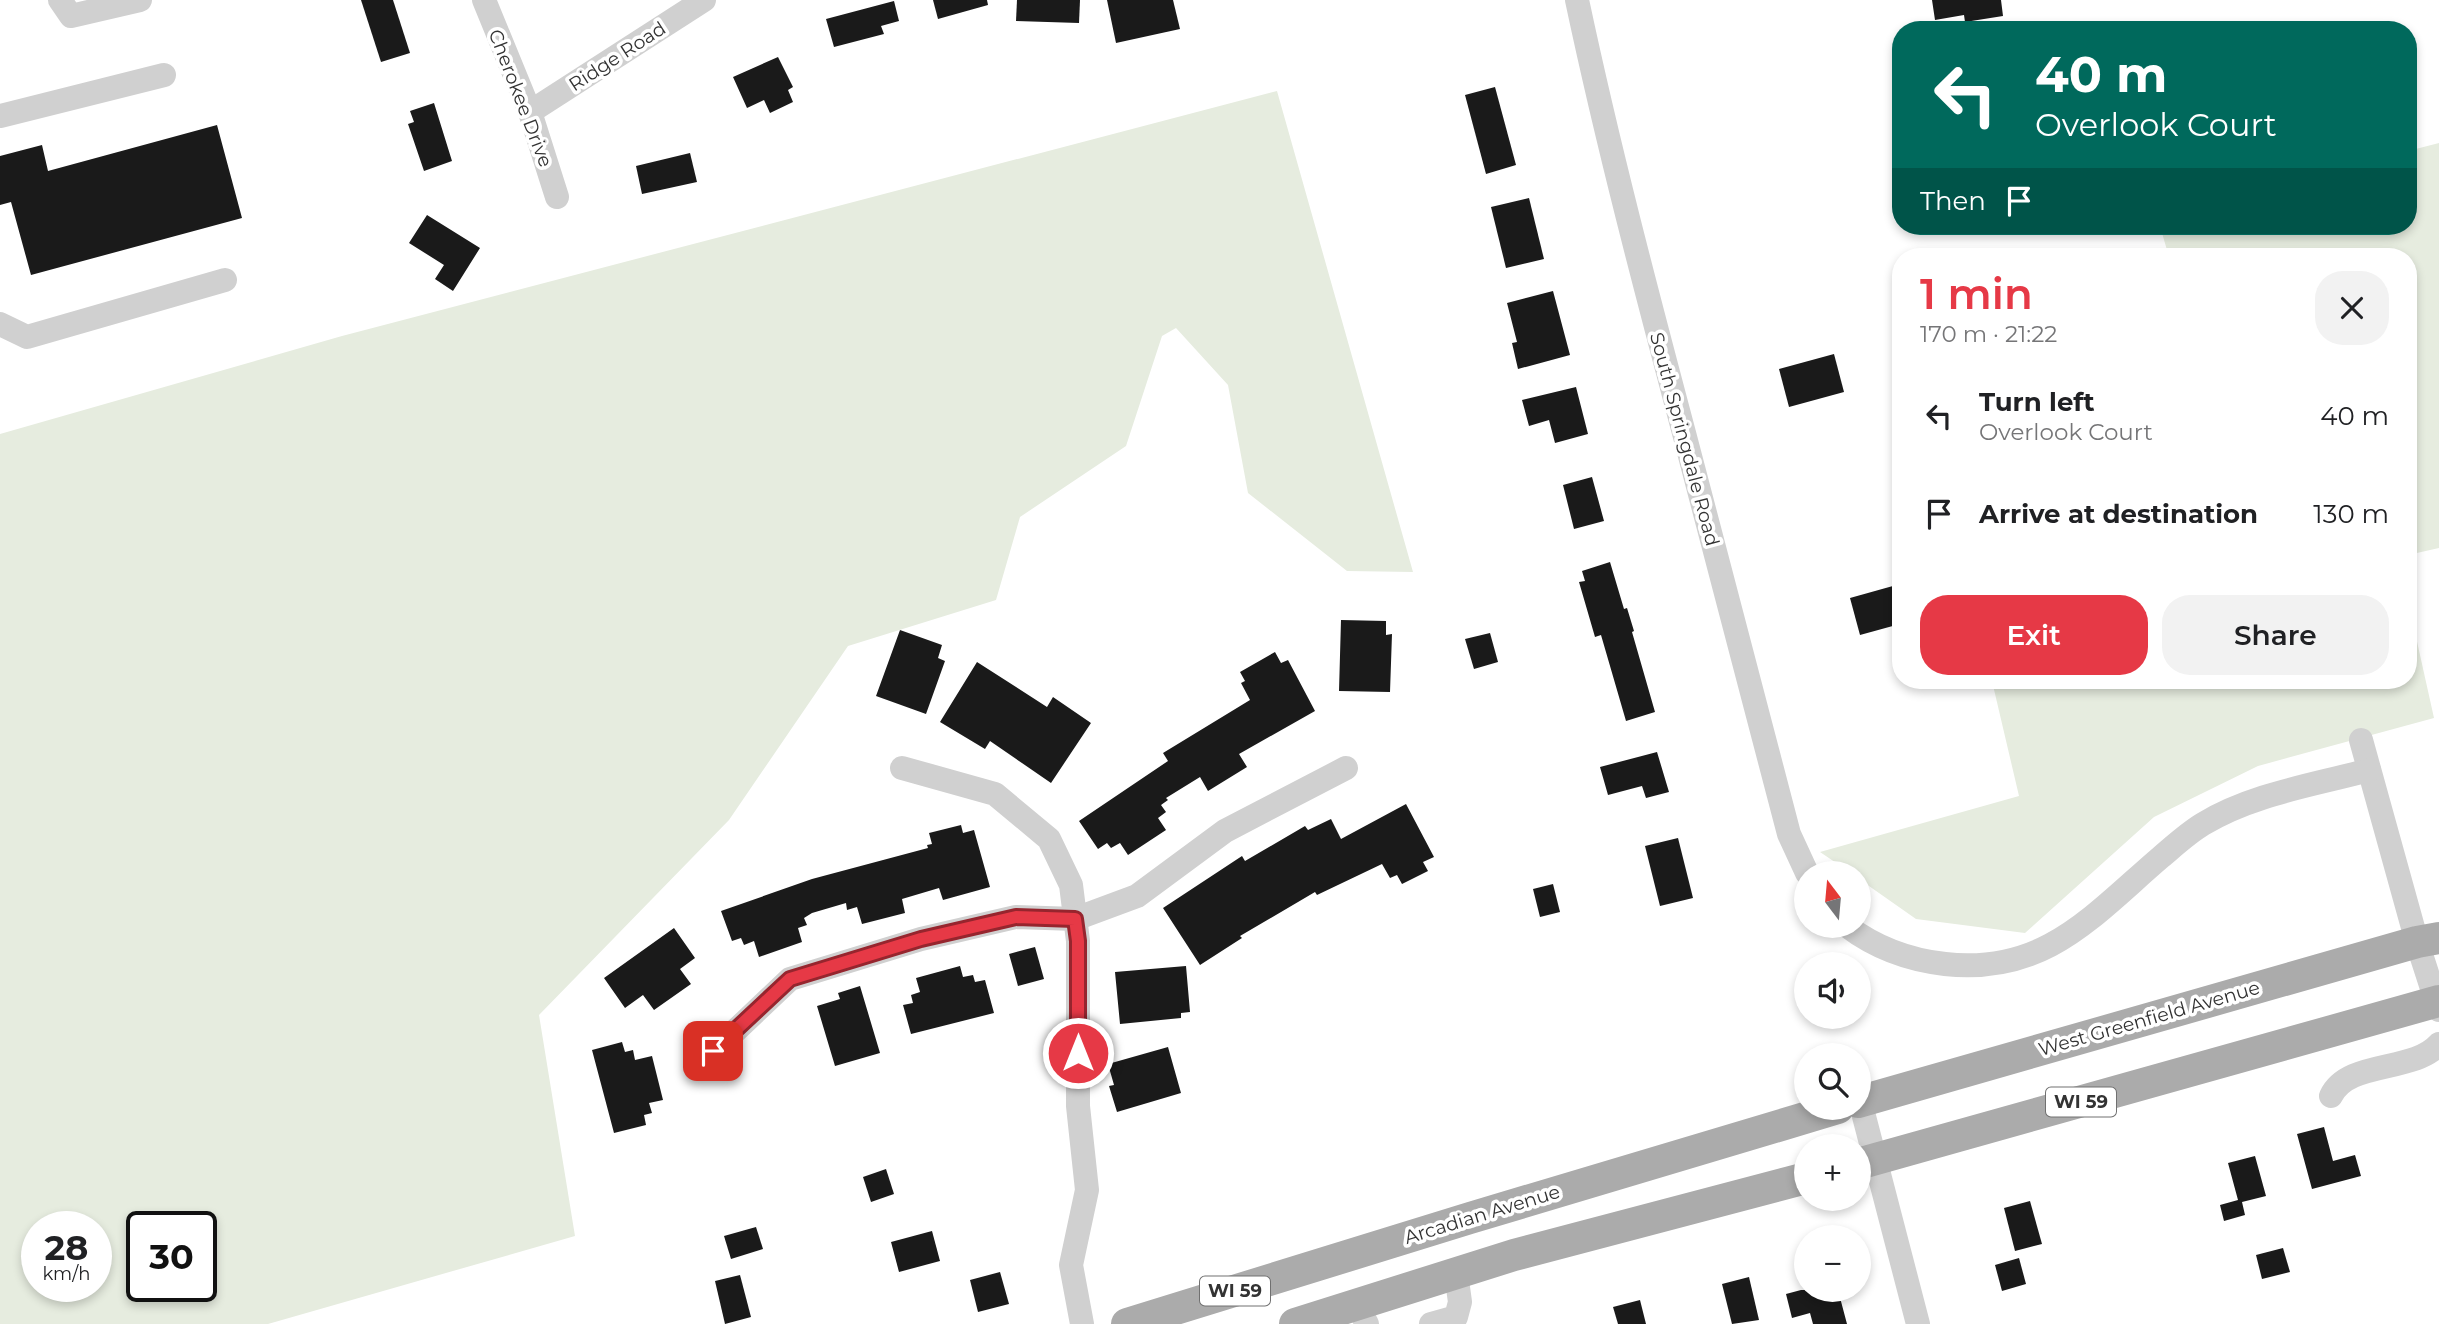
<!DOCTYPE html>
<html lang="en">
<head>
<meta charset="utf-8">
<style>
  :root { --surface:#fff; --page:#f2f2f2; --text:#202124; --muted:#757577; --accent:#e63946 }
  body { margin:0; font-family:Montserrat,sans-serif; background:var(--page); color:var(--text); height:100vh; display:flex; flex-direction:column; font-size:26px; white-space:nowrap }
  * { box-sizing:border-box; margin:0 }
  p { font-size:23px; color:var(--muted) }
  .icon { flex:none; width:38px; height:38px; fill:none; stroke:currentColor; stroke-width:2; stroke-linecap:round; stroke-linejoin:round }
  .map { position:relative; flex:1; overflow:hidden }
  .side { position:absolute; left:1892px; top:248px; width:525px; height:441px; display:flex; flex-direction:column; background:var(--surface); border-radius:28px; box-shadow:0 4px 10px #0003 }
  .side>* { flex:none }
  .hud { position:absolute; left:1892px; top:21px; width:525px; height:214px; border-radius:28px; box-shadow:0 4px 10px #0003; background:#00695c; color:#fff; overflow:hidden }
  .needle { width:46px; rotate:344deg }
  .controls { position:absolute; left:1794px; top:861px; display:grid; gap:14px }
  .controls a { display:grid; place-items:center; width:77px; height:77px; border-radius:50%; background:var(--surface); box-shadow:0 4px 10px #0003; font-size:35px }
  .speed { position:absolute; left:21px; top:1211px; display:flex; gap:14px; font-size:35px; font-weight:700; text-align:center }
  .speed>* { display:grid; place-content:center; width:91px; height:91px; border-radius:50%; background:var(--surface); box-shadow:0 4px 10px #0003; line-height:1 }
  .speed small { font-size:18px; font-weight:400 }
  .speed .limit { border:4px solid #111; border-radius:10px; background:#fff; color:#111 }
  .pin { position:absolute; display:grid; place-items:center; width:60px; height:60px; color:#fff; margin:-30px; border-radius:14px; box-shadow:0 4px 10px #0006 }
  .me { position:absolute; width:77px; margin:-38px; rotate:0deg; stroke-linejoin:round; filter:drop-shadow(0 0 5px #0008) }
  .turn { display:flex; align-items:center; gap:24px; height:147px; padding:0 28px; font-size:32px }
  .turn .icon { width:91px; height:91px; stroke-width:2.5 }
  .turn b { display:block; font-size:49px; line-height:60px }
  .then { display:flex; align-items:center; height:66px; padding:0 28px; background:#0003; gap:14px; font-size:26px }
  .round { display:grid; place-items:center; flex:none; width:74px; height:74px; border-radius:28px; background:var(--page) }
  .summary { display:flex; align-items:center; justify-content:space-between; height:119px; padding:0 28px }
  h1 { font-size:42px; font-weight:600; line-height:52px; color:var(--accent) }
  .primary-button { display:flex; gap:14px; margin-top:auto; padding:14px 28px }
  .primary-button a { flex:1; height:80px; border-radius:28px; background:var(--accent); color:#fff; font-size:28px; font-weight:600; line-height:80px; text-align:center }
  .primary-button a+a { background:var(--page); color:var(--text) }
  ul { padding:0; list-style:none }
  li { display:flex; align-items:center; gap:21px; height:98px; padding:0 28px }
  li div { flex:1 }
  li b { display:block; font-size:26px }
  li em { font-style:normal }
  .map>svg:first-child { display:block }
  .green { fill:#e6ecdf; fill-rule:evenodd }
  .building { fill:#1a1a1a }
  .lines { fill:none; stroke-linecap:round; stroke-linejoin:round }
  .minor { stroke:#d0d0d0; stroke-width:24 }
  .major { stroke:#ababab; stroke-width:32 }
  .route-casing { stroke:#96252e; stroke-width:18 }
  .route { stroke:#e63946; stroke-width:12 }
  .labels { text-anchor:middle; stroke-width:7; stroke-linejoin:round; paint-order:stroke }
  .shield { fill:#fff; stroke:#707070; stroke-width:2 }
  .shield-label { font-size:18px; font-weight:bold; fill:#333 }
  .street-label { font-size:19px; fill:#333; stroke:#fff }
</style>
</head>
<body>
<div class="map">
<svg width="2439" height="1324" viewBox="0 0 2439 1324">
  <rect width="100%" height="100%" fill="#fff"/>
  <g class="green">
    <path d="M1277,91l136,481 -66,-1 -99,-78 -20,-108 -52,-57 -14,8 -36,110 -106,71 -24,83 -148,46 -119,174 -190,195 36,221 -307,88h-268v-890l342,-98zM37,1227h59v59h-59zM142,1227h59v59h-59z"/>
    <path d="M2439,143v405l-31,7v-298h-239l-9,-31h248v-75z"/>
    <path d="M2408,601l26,117 -176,48 -104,51 -129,116 -109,-14 -57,-40 -1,-6h-7l-31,-21 199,-56 -27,-115h416z"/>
  </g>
  <g class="building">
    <path d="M361,0h32l17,53 -29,9z"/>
    <path d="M933,0h54l1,5 -50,14z"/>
    <path d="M1017,0h63l-1,23 -63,-2z"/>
    <path d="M1107,0h66l7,29 -64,14z"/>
    <path d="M1932,0h69l2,16 -38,6 -1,-7 -29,5z"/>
    <path d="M894,1l5,20 -18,5 3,8 -50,13 -8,-28z"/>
    <path d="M778,57l15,30 -5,3 5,12 -23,11 -6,-13 -17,8 -14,-31z"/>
    <path d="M1495,87l21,78 -30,9 -21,-79z"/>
    <path d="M434,103l18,58 -28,10 -16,-47 6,-2 -4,-11z"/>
    <path d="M217,125l25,93 -211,57 -20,-73 -11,3v-49l42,-11 6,26z"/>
    <path d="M690,153l7,29 -55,12 -6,-28z"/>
    <path d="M1529,198l15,61 -38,9 -15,-61z"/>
    <path d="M427,215l53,33 -27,43 -18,-12 9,-14 -35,-22z"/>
    <path d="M1553,291l17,64 -52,14 -6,-26 5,-1 -10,-39z"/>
    <path d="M1834,354l10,38 -55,15 -10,-38z"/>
    <path d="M1576,387l12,47 -33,9 -6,-23 -20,6 -7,-26z"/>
    <path d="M1592,477l12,44 -30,8 -11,-44z"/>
    <path d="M1610,562l14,47 3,-1 7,23 -2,1 23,80 -29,9 -25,-86 -6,2 -16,-55 6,-1 -3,-10z"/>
    <path d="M1900,584v40l-40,11 -10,-37z"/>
    <path d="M1341,620l45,1v14l6,-1 -2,58 -51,-1z"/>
    <path d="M900,630l42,15 -4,13 7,3 -19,53 -50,-18z"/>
    <path d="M1490,633l8,29 -24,7 -9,-30z"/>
    <path d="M1275,652l6,11 7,-3 27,51 -76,43 8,13 -39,24 -8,-14 -34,21 2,2 -7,5 5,7 -8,6 8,12 -38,25 -8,-12 -9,5 -4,-5 -9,6 -19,-28 89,-60 -5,-8 87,-53 -9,-17 4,-2 -5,-9z"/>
    <path d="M977,662l70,45 6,-10 38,26 -40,60 -61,-42 -5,8 -45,-27z"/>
    <path d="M1657,752l12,40 -23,6 -4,-12 -34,9 -8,-28z"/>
    <path d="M1406,804l28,53 -11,5 5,9 -26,13 -5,-9 -7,3 -8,-14 -65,31 -2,-3 -75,44 2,2 -42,27 -37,-57 79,-52 3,5 60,-35 3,4 23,-11 10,20z"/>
    <path d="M961,825l2,8 11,-3 16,57 -47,13 -4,-12 -37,11 3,14 -43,11 -5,-17 -10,3 -1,-7 -34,10 -8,5 3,7 -9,3 4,14 -43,15 -5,-16 -10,4 -3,-7 -9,3 -11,-30 91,-32 116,-31 -1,-3 5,-1 -3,-11z"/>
    <path d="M1678,838l15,60 -33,8 -15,-60z"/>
    <path d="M1553,884l7,28 -20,5 -7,-28z"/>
    <path d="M674,928l21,30 -15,11 11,15 -37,26 -11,-15 -18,13 -21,-30z"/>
    <path d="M1035,947l9,32 -26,7 -9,-32z"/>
    <path d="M960,966l3,11 10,-2 2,7 10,-2 9,33 -83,21 -8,-29 10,-2 -2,-8 9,-3 -4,-14z"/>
    <path d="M1186,966l4,46 -9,1v5l-61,6 -5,-52z"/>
    <path d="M860,986l20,67 -45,13 -18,-60 23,-7 -2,-6z"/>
    <path d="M622,1042l3,10 8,-2 2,10 17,-4 11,44 -14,3 3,10 -8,2 2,10 -32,8 -22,-83z"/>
    <path d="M1168,1047l13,46 -64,19 -8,-26 5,-1 -6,-21z"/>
    <path d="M2324,1127l9,34 22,-6 6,21 -49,13 -15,-55z"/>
    <path d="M2255,1156l11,40 -24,6 3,13 -21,6 -4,-16 18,-5 -10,-37z"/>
    <path d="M886,1169l8,25 -23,8 -8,-25z"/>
    <path d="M2030,1201l12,43 -27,7 -11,-43z"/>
    <path d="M756,1227l7,22 -32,10 -7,-23z"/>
    <path d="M932,1231l8,30 -41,11 -8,-30z"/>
    <path d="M2283,1248l7,24 -28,7 -6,-24z"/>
    <path d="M2019,1258l7,26 -24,7 -7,-26z"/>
    <path d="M1000,1272l9,32 -31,8 -8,-32z"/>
    <path d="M740,1275l11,42 -26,7 -10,-43z"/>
    <path d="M1749,1277l10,43 -27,4 -10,-40z"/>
    <path d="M1801,1290h37l9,34h-34l-3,-11 -18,5 -6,-24z"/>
    <path d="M1640,1300l6,24h-28l-5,-17z"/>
  </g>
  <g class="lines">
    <g class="minor">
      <path d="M60,0l11,16 69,-16"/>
      <path d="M484,0l46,112 27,85"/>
      <path d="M1577,0c31,146 69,290 107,433 35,134 70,268 105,401l18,39"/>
      <path d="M530,112l174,-112"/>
      <path d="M0,116l164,-41"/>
      <path d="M0,324l27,13 198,-57"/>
      <path d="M2361,740l56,202 22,68"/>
      <path d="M902,768l93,26 54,45 22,46 7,56v165l9,84 -16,75 11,59"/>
      <path d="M1847,926c29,22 62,34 98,38 100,11 147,-48 216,-107 13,-11 27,-24 42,-33 49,-30 111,-39 166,-54"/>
      <path d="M714,1051l76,-72 131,-40 95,-22 59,2 62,-23 88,-65 121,-63"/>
      <path d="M2331,1096c17,-36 82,-23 108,-52"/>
      <path d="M1860,1101l58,223"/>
      <path d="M1357,1305l10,19"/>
      <path d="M1431,1324l25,-7 4,-15 -4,-29"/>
    </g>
    <g class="major">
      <path d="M1858,1102l559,-160 22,-4"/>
      <path d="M1858,1164l581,-163"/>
      <path d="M1127,1324l343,-106 368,-110"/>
      <path d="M1295,1324l219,-69 292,-77"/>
    </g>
  </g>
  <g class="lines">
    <defs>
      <path id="route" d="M713,1051l77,-72 131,-40 95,-22 59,2 3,22v112"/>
    </defs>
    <use href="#route" class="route-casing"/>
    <use href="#route" class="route"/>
  </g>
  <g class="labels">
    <g class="shield">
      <rect x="2046" y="1087.5" width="70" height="29" rx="5"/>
      <rect x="1200" y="1276.5" width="70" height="29" rx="5"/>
    </g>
    <g class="shield-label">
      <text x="2081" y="1108">WI 59</text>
      <text x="1235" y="1297">WI 59</text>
    </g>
    <g class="street-label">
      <text transform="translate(617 56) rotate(-33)" y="7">Ridge Road</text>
      <text transform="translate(521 98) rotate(69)" y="7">Cherokee Drive</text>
      <text transform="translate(1685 439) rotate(75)" y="7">South Springdale Road</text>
      <text transform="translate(2149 1018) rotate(-16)" y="7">West Greenfield Avenue</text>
      <text transform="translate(1482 1214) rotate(-17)" y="7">Arcadian Avenue</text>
    </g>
  </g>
</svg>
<div class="controls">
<a><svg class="needle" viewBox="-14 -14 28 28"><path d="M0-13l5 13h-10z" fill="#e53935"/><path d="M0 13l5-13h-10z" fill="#757577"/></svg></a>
<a><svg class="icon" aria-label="sound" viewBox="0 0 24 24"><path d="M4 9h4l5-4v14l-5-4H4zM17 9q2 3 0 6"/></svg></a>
<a><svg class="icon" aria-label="search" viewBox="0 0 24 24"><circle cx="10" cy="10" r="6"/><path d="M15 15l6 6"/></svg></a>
<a>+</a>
<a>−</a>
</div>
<div class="speed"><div>28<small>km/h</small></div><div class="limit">30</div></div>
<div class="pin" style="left:713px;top:1051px;background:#d93025"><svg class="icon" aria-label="arrive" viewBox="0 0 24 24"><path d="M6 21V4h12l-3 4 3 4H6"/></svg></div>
<svg class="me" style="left:1078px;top:1053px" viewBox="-20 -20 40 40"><circle r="17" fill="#e63946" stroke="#fff" stroke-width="3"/><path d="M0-11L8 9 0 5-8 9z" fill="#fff"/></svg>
<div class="hud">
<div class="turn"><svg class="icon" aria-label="left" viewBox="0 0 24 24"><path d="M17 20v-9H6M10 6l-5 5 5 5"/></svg><div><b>40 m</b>Overlook Court</div></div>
<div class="then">Then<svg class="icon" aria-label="arrive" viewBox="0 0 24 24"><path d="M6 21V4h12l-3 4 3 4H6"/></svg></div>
</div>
<section class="side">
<div class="summary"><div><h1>1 min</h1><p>170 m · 21:22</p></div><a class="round"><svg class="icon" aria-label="close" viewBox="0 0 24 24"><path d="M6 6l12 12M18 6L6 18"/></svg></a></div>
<ul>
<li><svg class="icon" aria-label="left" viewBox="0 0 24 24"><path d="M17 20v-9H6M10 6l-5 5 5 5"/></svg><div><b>Turn left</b><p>Overlook Court</p></div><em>40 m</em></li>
<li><svg class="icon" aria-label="arrive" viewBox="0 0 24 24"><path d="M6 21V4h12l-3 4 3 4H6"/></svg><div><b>Arrive at destination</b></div><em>130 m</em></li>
</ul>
<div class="primary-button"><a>Exit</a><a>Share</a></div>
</section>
</div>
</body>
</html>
